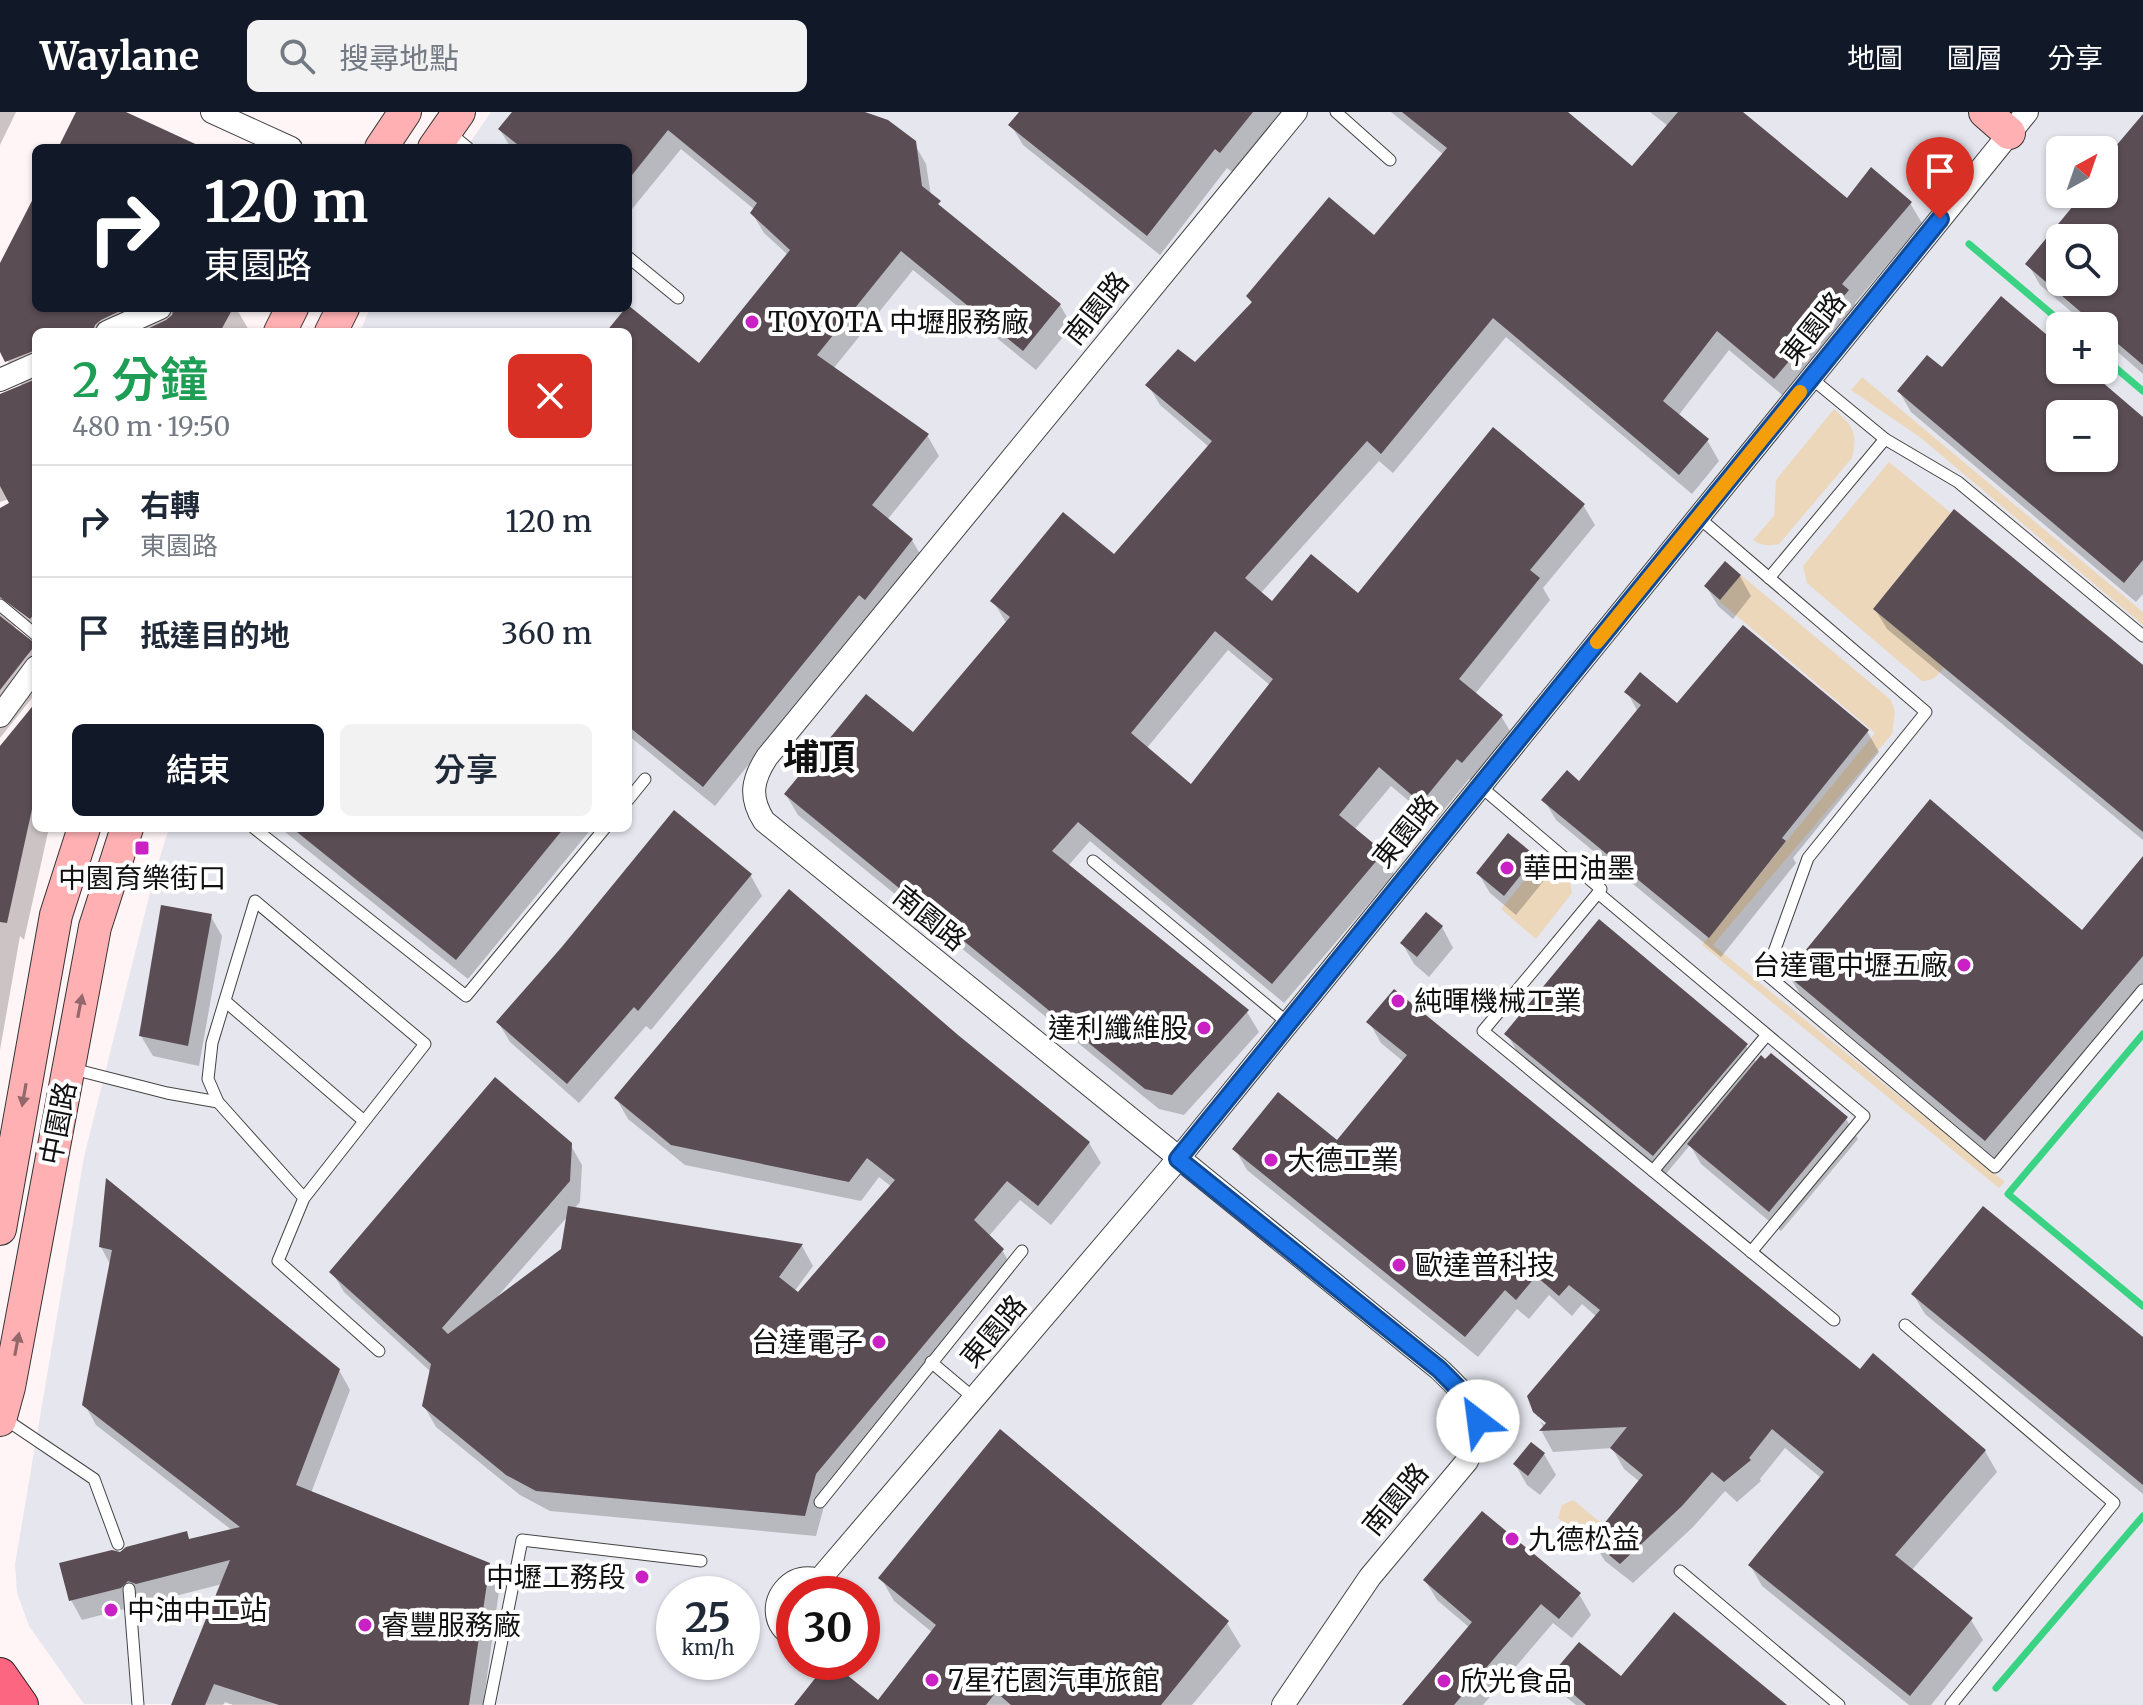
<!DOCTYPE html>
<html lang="zh-TW">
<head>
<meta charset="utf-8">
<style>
  :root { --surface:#fff; --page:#f2f2f3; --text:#1f2937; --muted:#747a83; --line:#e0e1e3; --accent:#111827 }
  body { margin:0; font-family:Merriweather,"Noto Sans TC",serif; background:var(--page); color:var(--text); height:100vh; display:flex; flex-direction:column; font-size:30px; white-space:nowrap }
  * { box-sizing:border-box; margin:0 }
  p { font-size:26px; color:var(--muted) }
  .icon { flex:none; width:44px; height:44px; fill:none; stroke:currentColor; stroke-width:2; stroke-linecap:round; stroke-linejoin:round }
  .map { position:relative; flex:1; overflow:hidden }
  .details { position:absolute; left:32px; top:216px; width:600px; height:504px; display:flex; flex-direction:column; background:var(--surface); border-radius:12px; box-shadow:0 2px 6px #0004 }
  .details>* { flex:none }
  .banner { position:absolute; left:32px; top:32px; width:600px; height:168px; border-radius:12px; box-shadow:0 2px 6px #0004; background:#111827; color:#fff; overflow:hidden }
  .needle { width:52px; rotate:40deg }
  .tools { position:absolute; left:2046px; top:24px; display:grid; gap:16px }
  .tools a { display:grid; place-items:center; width:72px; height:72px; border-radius:12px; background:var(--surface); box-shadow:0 2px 6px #0004; font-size:40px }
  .speed { position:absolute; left:656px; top:1464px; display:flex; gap:16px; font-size:40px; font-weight:700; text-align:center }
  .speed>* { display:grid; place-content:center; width:104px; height:104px; border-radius:50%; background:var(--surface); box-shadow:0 2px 6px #0004; line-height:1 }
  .speed small { font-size:20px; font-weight:400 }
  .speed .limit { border:12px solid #d22; background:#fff; color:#111 }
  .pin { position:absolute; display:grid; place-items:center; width:68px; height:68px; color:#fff; margin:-82px -34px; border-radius:50% 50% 50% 0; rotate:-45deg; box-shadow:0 0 8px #0007 }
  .pin .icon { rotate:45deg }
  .me { position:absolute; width:88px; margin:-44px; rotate:330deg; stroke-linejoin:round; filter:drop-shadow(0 0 6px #0008) }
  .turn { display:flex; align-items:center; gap:28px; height:168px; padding:0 40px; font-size:36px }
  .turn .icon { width:104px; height:104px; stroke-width:2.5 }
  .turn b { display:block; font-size:56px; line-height:68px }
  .round { display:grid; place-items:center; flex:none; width:84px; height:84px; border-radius:12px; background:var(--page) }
  .head { display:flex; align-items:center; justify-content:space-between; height:136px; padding:0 40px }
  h1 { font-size:48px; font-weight:600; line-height:60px; color:#1e9e55 }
  .action { display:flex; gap:16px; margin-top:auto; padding:16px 40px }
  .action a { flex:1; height:92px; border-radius:12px; background:var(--accent); color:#fff; font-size:32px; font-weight:600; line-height:92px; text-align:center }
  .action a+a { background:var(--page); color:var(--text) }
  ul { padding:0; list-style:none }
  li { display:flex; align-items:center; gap:24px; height:112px; padding:0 40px; border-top:2px solid var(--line) }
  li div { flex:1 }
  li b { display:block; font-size:30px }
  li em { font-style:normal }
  header { display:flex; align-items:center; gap:48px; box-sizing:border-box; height:112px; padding:0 40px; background:var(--accent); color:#fff }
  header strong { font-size:38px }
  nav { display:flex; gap:44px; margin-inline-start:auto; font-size:28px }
  .search { width:560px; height:72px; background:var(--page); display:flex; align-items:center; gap:20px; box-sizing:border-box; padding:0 28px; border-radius:12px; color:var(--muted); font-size:30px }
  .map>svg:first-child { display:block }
  .industrial { fill:#e6e6ef; fill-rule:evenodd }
  .green { fill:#ecd7bb }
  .shadow { fill:#0003; fill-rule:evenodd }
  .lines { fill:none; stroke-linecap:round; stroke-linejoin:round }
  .stream { stroke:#3ad383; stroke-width:7 }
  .building { fill:#5a4d54; fill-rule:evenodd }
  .lane-casing { stroke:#444; stroke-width:13 }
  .street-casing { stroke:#444; stroke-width:24 }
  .secondary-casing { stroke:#333; stroke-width:34 }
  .primary-casing { stroke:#222; stroke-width:36 }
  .lane { stroke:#fff; stroke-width:11 }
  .street { stroke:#fff; stroke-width:22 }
  .secondary { stroke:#ffb0b3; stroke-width:32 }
  .primary { stroke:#fd6680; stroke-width:34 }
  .oneway { fill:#94686a }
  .route-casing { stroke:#114b97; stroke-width:20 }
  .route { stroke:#1a73e8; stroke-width:14 }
  .slow { stroke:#f59e0b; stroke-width:14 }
  .poi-dot { fill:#c921c4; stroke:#fff; stroke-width:3 }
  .labels { text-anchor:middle; stroke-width:8; stroke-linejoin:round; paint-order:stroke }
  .street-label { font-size:28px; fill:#111; stroke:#fff }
  .poi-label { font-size:28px; fill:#111; stroke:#fff; text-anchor:start }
  .district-label { font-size:36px; font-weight:bold; fill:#111; stroke:#fff }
</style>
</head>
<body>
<header>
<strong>Waylane</strong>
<div class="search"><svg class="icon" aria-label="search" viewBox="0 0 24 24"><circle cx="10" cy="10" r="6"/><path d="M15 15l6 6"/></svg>搜尋地點</div>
<nav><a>地圖</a><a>圖層</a><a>分享</a></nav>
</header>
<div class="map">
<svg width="2143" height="1593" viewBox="0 0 2143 1593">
  <rect width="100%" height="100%" fill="#fff5f6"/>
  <path class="industrial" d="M491,0h1652v1593l-2059,-1 -55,-78 -12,-33 -2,-29 69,-407 71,-284 14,-45h459v-496h-268l10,-24h258v-160h-162zM2060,38h44v44h-44zM2060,126h44v44h-44zM2060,214h44v44h-44zM2060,302h44v44h-44zM674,1482h68v68h-68zM794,1482h68v68h-68z"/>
  <g class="green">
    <path d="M1862,265l281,235v13l-222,-187 -70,-48z"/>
    <path d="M1834,297c19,17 24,23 18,49l-73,86c-10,2 -17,2 -26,-4l21,-24 2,-36z"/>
    <path d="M1889,350l62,51 -78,96 71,58c-7,9 -10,14 -22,14l-115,-98 -4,-17z"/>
    <path d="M1741,463l150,125 4,12 -3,22 -179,211 292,237 -6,6 -297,-243 173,-212 -156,-132z"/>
    <path d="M1542,747l28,24 2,10 -36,46 -35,-30z"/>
    <path d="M1573,1388l27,22 -15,18 -27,-22 4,-13z"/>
  </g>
  <g class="shadow">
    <path d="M0,0h16l-16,33z"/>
    <path d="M514,0h348l52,31 12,21 5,32 14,16 115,93 12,21 -36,44 -123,-100 -80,99 94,66 12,21 -52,64 25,20 12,21 -53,53 -156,192 -87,-71v-403h-20l20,-24 71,58 89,-111 -24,-22 -12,-20 3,-3 -74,-61 -53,65v-66h-117l-11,-18z"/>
    <path d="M1022,0h259l-49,60 -5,-4 -67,87 -137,-110 -12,-20z"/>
    <path d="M1391,0h174l68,57 35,-43 -18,-14h89l108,89 63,2 12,20 -67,80 5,9 -73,87 -58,-49 -51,66 29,24 12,21 -27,33 -186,-157 -113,136 -14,-12 -119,133 13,10 85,-8 225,-91 12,20 -52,63 7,12 -75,94 26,22 12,20 -39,46 -5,-3 -35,43 -43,-36 -37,44 28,23 12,21 -110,129 -194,-162 -22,25 179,146 12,20 -75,83 -25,-6 -361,-294 -12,-20 127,-60 94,-111 -14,-23 121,-45 95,-109 -49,-42 -12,-20 47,-20 57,-62 -4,-6 126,-59 70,-83zM1228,538l43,36 -80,101 -45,-38z"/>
    <path d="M2143,5v257l-39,-34v-14h-16l-48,-41 -12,-21 57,-70h19v-31zM2060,126h44v44h-44z"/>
    <path d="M36,84v112h200l14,24h-214v305l-13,-11 -12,1 25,21v45l-36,45v-228l12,-6 -3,-5 -9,3v-108l22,-7 -22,-40v-81z"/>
    <path d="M2060,237v21h25l58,50v174l-7,8 -225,-190 -12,-21 43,-21zM2060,302h44v44h-44z"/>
    <path d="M1740,464l11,20 -18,23 -15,-13 -12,-20z"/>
    <path d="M1875,497l268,59v172l-256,-211z"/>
    <path d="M1627,580l51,14 189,25 12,21 -86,106 3,5 -75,94 -165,-137 -12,-20 35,-16 59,-72z"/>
    <path d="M36,592v124h13l-25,112 -4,-4 -20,114v-300z"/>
    <path d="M675,700l76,64 11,20 -111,134 -5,-4 -67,77 -69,-61 -12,-20z"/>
    <path d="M280,716h312l-124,151z"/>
    <path d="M1535,746l11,20 -30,37 -26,-22 -12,-20z"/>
    <path d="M2143,747v130l-146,171 -197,-166 -12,-20 295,-41z"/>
    <path d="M210,803l12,21 -23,130 -46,-10 -12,-20z"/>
    <path d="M1442,815l11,21 -24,29 -15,-13 -12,-21z"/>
    <path d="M1369,910l491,350 125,79 12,21 -86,99 60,49 12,20 -52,65h-22l-147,-119 -12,-21 71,-87 -36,-30 -25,31 1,2 -24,21 -12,-11 -32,36 -60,56 -28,-22 -12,-20 47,-59 -16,-13 -12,-21 -59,4 -11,-20 2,-4 -4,-7 12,10 3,-3 -17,-14v4l-3,-7 62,-94 -15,-13 -10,12 -23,-21 -20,24 -12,-10 -39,48 -231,-187 -12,-21 102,-6 67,-81 -23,-19z"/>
    <path d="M1507,922l239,12 11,17 89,56 12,20 -77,92 -80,-67 -11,-19 -25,30 -146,-120z"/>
    <path d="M957,924l132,107 12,20 -50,62 -31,-25 -32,37 14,13 12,21 -187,224 -11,41 -266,-25 -30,-16 -84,-68 -12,-21 7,-34 -87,-80 -12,-20 238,-128 12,21 -2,37 -6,7 228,37 11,20 -19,26 4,3 94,-108 -13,-10 -18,24 -176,-36 -57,-46 -12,-21zM568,1104l-5,34 -65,46z"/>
    <path d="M108,1070l231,188 11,20 -39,103 178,72 11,19 -17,121h-250l-8,-3 -2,3h-50l49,-121 -74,19 -9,-4 -7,8 -50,13 -11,-20 50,-46 112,-23 -137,-106 -11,-20 26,-139 -10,-19z"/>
    <path d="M1913,1182l230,46v154l-218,-180z"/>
    <path d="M1544,1342l12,21 -16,20 -13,-10 -12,-21z"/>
    <path d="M881,1466l346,45 14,23 -49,59h-395l82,-2 54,-70 -39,-32z"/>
    <path d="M1425,1468l154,14 12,21 -19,23 -19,-15 -70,82h-78l65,-77 -33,-28z"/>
    <path d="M1553,1563l68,4 162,26h-207l-11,-9z"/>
  </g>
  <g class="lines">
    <g class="stream">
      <path d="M1969,132l97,82"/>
      <path d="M2104,246l39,33"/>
      <path d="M2143,922l-135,160 135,112"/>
      <path d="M1996,1576l147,-172"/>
    </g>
  </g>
  <g class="building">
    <path d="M76,0h50l78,36h-146z"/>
    <path d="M512,0h353l23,8 28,21 6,45 19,15 -3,3 123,100 -38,47 -122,-100 -84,104 112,79 -57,71 41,34 -48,61 -6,-5 -156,192 -75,-61v-394h-22l22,-27 71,58 91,-113 -40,-37 7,-10 -89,-73 -40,50v-32h-106l-24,-19z"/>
    <path d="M1019,0h234l-33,41 -5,-4 -68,87 -139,-111z"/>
    <path d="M1402,0h166l64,54 46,-54h65l104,86 24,-31 41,35 -70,82 7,6 -75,89 -57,-48 -54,70 46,38 -30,36 -186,-157 -112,136 -14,-13 -122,137 27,23 39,-47 47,39 135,-166 92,77 -55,66 10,8 -81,101 44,36 -41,48 -5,-4 -36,44 -42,-36 -40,48 45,37 -112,132 -194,-162 -26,29 197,159 -77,85 -27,-6 -361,-295 82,-100 47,38 97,-115 -20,-16 73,-89 51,42 98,-113 -67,-56 33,-36 17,13 57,-60 -6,-6 83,-99 45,38 73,-87zM1215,519l58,48 -82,105 -60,-51z"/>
    <path d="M2143,2v251l-39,-33v-6h-7l-72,-62 58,-70h21v-34zM2060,126h44v44h-44z"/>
    <path d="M36,81v115h90l-25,12 -6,5 -2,7h-57v18l-31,12 -5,-10v-89z"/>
    <path d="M2001,184l59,50v24h28l55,47v143l-19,23 -227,-192 30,-36 15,12zM2060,302h44v44h-44z"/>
    <path d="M174,196h59l-13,24h-79l25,-12 6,-5z"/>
    <path d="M36,267v233l-6,7 -30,-22v-89l9,-5 -9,-17v-92z"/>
    <path d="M1954,397l189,156v167l-270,-223z"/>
    <path d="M1725,449l16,14 -21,25 -16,-14z"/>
    <path d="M0,504l36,28 -36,46z"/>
    <path d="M1743,513l126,105 -87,108 4,3 -77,97 -168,-138 26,-30 12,11 62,-76 -17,-13 16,-20 37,31z"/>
    <path d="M36,590v89l-29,132 -7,-1v-176z"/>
    <path d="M1930,687l152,131 61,-74v100l-158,185 -199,-167z"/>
    <path d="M674,698l78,64 -114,137 -4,-4 -67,77 -71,-62 66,-75z"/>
    <path d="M292,716h272l-108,132z"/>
    <path d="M1508,721l28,23 -32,40 -28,-23z"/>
    <path d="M789,777l169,146 132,107 -52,64 -31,-25 -33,39 30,29 -188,225 -11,42 -269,-25 -30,-16 -84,-69 9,-42 -102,-92 166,-195 77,66 -2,38 -128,147 6,6 113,-85 7,-43 235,38 -24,33 19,15 97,-112 -28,-22 -18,24 -178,-37 -57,-47z"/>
    <path d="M161,793l51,9 -24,132 -49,-10z"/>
    <path d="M1426,800l17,14 -26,31 -17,-14z"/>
    <path d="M1599,807l149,125 -95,112 -149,-122z"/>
    <path d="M1394,877l466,380 13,-16 113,97 -91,105 78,63 -63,78 -162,-131 76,-93 -52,-43 -23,29 2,2 -27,22 -12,-10 -30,34 -62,58 -29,-24 52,-65 -33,-27 17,-21 -88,4 7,-8 -13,-11 -6,-16 73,-86 -31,-25 -10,11 -23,-20 -20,24 -11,-10 -40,47 -233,-188 46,-57 59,48 70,-85 -41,-33z"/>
    <path d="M1771,941l77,64 -79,95 -82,-68 74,-89 4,4z"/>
    <path d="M106,1066l234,191 -44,116 194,78 -21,142h-190l-65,-21 -9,21h-34l59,-145 -94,24 -8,-3 -7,7 -52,13 -10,-38 53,-13 8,2 6,-5 61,-16 2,8 51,-12 -158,-122 30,-155 -13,-3z"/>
    <path d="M1983,1094l160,131v148l-232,-191z"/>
    <path d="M1000,1317l229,192 -68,84h-150l-15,-13 -10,13h-192l34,-43h3l47,38 58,-75 -58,-47z"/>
    <path d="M1531,1330l14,11 -17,23 -15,-12z"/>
    <path d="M1482,1399l99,82 -22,26 -18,-15 -87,101h-52l70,-83 -49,-42z"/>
    <path d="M1674,1500l113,93h-201l-35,-30 28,-33 42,34z"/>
  </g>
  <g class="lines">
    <defs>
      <g id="lane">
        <path d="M1336,0l54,48"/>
        <path d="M450,21l18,15"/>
        <path d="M628,145l50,41"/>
        <path d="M1811,266l74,61 73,43 185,154"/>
        <path d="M1698,405l228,195 -118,146 -42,116 229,193 148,-177"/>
        <path d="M1769,466l116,-139"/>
        <path d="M0,493l36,30"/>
        <path d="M1480,674l121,103 -3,4 266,223 -113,136"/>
        <path d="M628,688l17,-21"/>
        <path d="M254,716l212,168 139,-168"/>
        <path d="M1093,749l195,162"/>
        <path d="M1598,781l-115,138 351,289"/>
        <path d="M225,889l139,120"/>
        <path d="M73,957l94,24 51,9"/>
        <path d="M1653,1059l113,-135"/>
        <path d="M304,1086l-86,-96 -10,-23 4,-36 43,-142 170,143 -121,154 -26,63 101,90"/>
        <path d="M1905,1213l209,178 -163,202"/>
        <path d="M931,1250l44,37"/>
        <path d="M2,1305l92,62 24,65"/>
        <path d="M820,1390l202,-251"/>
        <path d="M1680,1459l159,134"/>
        <path d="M129,1477l9,116"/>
        <path d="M489,1593l33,-165 179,21"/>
      </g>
      <g id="street">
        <path d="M212,0l79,36"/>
        <path d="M107,220l53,-24"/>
        <path d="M0,268l36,-16"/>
        <path d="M0,604l36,-49"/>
        <path d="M819,1468l359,-421 849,-1047"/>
        <path d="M794,1525c-44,-25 6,-88 41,-43"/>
        <path d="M1283,1593l87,-128 97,-116c24,-43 3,-62 -28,-92l-675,-548c-15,-24 -12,-41 3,-64l529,-645"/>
      </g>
      <g id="secondary">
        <path d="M1985,0l24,21"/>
        <path d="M381,36l24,-36"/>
        <path d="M434,36l25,-36"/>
        <path d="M280,220l12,-24"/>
        <path d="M331,220l12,-24"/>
        <path d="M0,1117l56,-314 28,-87"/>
        <path d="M0,1308l9,-33 86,-460 32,-99"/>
      </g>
      <path id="primary" d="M0,1563l21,30"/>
    </defs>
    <use href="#lane" class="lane-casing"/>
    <use href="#street" class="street-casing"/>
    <use href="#secondary" class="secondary-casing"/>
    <use href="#primary" class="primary-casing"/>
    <use href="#lane" class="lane"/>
    <use href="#street" class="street"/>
    <use href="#secondary" class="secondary"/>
    <use href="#primary" class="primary"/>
  </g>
  <defs><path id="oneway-solid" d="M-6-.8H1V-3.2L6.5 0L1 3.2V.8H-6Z" transform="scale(2)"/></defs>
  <g class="oneway">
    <use href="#oneway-solid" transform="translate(80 894) rotate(-79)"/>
    <use href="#oneway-solid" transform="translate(24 983) rotate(100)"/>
    <use href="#oneway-solid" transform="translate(17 1232) rotate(-79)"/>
  </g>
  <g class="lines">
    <defs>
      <path id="route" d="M1478,1309c-7,-22 -23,-36 -39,-52l-261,-210 762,-940"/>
    </defs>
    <use href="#route" class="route-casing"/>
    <use href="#route" class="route"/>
    <path class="slow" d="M1597,530l203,-250"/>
  </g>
  <g class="poi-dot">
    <circle cx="752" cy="210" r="8"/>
    <rect x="134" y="728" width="16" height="16" rx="4"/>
    <circle cx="1507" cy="756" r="8"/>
    <circle cx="1964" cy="853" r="8"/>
    <circle cx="1398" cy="889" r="8"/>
    <circle cx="1204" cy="916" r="8"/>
    <circle cx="1271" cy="1048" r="8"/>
    <circle cx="1399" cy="1153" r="8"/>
    <circle cx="879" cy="1230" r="8"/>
    <circle cx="1512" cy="1427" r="8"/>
    <circle cx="642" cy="1465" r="8"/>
    <circle cx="111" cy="1498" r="8"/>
    <circle cx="365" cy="1513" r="8"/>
    <circle cx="932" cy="1568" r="8"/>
    <circle cx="1444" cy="1569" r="8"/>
  </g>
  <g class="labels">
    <g class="street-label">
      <text transform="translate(1096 196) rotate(-51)" y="10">南園路</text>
      <text transform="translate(1813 216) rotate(-51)" y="10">東園路</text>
      <text transform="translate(1405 719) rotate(-51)" y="10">東園路</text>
      <text transform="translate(930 806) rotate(39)" y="10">南園路</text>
      <text transform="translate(58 1011) rotate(-79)" y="10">中園路</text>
      <text transform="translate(993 1219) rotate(-50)" y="10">東園路</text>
      <text transform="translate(1395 1387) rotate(-50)" y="10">南園路</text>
    </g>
    <g class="poi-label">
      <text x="768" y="220">TOYOTA 中壢服務廠</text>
      <text x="1523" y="766">華田油墨</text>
      <text x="142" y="776" text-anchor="middle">中園育樂街口</text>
      <text x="1948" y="863" text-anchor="end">台達電中壢五廠</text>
      <text x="1414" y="899">純暉機械工業</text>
      <text x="1188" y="926" text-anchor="end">達利纖維股</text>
      <text x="1287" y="1058">大德工業</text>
      <text x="1415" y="1163">歐達普科技</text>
      <text x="863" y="1240" text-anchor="end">台達電子</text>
      <text x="1528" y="1437">九德松益</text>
      <text x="626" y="1475" text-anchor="end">中壢工務段</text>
      <text x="127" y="1508">中油中工站</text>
      <text x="381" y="1523">睿豐服務廠</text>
      <text x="948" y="1578">7星花園汽車旅館</text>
      <text x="1460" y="1579">欣光食品</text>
    </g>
    <g class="district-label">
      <text x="819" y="658">埔頂</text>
    </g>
  </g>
</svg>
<div class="tools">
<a><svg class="needle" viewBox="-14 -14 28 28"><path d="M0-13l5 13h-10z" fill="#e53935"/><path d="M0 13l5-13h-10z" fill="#747a83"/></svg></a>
<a><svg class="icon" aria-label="search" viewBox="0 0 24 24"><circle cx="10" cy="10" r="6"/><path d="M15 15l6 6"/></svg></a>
<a>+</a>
<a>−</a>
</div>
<div class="speed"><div>25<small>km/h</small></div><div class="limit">30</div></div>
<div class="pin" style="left:1940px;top:107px;background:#d93025"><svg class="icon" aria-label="arrive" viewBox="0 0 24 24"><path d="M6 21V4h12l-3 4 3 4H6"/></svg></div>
<svg class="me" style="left:1478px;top:1309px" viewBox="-20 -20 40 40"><circle r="19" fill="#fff"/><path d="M0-13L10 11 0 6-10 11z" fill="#1a73e8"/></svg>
<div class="banner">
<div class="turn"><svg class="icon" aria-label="right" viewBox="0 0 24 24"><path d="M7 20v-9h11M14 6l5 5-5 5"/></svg><div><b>120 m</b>東園路</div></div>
</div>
<section class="details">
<div class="head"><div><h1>2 分鐘</h1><p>480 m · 19:50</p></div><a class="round" style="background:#d93025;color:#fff"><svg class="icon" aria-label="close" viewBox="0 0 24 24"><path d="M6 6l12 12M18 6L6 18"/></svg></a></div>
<ul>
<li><svg class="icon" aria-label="right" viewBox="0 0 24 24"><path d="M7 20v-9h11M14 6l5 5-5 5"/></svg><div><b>右轉</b><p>東園路</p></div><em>120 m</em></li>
<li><svg class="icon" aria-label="arrive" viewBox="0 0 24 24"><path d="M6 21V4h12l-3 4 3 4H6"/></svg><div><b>抵達目的地</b></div><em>360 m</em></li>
</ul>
<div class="action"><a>結束</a><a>分享</a></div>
</section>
</div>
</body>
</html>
